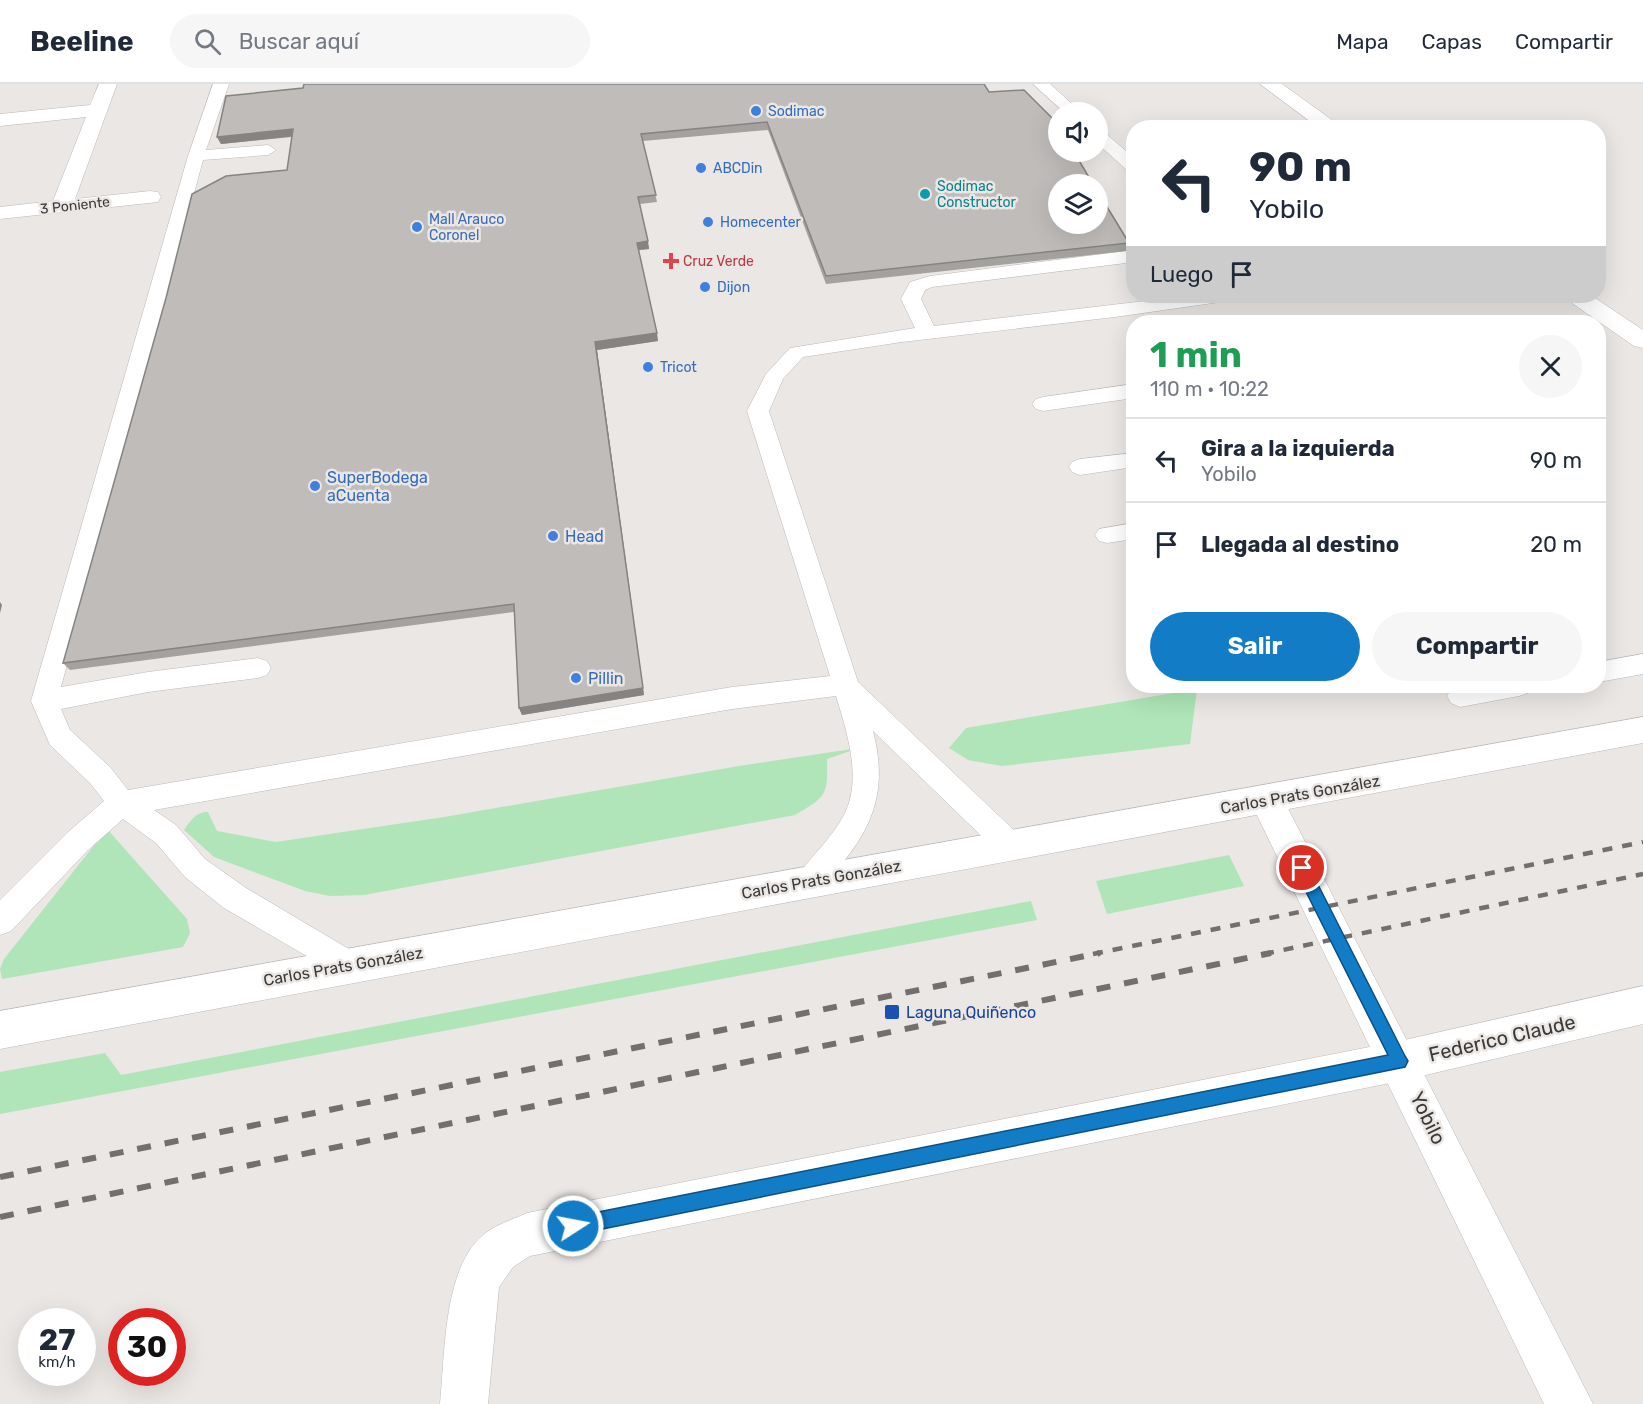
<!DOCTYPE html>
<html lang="es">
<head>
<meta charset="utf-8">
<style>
  :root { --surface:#fff; --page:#f6f6f7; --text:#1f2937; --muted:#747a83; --line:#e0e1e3; --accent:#127cc7 }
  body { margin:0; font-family:Rubik,sans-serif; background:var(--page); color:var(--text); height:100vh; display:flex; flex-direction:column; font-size:22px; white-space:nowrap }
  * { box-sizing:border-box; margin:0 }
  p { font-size:20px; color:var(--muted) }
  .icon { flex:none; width:33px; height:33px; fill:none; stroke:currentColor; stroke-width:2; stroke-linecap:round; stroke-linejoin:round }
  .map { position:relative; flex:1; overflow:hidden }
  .drawer { position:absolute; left:1126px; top:231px; width:480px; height:378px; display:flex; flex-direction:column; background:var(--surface); border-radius:24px; box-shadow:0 6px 24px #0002 }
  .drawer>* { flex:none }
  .guide { position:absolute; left:1126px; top:36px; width:480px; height:183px; border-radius:24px; box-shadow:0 6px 24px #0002; background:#fff; color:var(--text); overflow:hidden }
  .fabs { position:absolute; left:1048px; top:18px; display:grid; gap:12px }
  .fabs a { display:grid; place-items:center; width:60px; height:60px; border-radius:50%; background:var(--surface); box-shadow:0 6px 24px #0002; font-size:30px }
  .speed { position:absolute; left:18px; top:1224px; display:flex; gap:12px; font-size:30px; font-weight:700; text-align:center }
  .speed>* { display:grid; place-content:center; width:78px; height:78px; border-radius:50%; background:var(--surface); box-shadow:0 6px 24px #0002; line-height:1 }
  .speed small { font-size:15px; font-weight:400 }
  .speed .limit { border:9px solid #d22; background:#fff; color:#111 }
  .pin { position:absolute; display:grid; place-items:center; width:51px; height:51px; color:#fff; margin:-26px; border:3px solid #fff; border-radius:50%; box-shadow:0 2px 6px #0007 }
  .me { position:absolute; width:66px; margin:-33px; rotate:79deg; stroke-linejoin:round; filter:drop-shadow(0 0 4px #0008) }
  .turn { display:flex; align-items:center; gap:21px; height:126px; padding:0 24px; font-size:27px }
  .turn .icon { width:78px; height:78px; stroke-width:2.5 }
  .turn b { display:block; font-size:42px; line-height:51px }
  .then { display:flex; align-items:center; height:57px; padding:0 24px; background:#0003; gap:12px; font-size:22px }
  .round { display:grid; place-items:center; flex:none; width:63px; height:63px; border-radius:32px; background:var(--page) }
  .summary { display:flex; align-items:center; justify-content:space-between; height:102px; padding:0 24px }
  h1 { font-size:36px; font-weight:700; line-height:45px; color:#1e9e55 }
  .cta { display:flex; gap:12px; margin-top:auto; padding:12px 24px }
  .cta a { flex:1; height:69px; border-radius:36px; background:var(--accent); color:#fff; font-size:24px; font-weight:700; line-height:69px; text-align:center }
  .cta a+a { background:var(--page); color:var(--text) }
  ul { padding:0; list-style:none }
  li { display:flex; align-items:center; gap:18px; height:84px; padding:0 24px; border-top:2px solid var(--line) }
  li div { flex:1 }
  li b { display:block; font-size:22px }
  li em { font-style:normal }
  header { display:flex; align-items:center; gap:36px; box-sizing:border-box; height:84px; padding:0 30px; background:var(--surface); border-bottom:2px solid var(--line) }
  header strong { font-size:28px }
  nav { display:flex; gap:33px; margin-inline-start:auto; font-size:21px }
  .search { width:420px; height:54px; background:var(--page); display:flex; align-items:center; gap:15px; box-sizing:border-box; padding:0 21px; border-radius:33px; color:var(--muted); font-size:22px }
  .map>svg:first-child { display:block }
  .green { fill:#afe5b8 }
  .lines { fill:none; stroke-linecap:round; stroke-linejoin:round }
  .service-casing { stroke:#bcb8b6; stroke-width:1 }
  .minor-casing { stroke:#bcb8b6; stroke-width:1 }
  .tertiary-casing { stroke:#bcb8b6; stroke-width:1 }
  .secondary-casing { stroke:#bcb8b6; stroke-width:1 }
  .primary-casing { stroke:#bcb8b6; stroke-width:1 }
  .service { fill:#fff; fill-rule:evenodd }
  .minor { fill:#fff; fill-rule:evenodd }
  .tertiary { fill:#fff; fill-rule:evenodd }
  .secondary { fill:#fff; fill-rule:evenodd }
  .primary { fill:#fff; fill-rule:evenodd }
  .rail-far1 { stroke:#72706e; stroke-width:4.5; stroke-dasharray:10 10; stroke-linecap:butt }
  .rail { stroke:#72706e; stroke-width:6; stroke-dasharray:14 14; stroke-linecap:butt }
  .wall { fill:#a4a29f }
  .shaded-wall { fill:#868482 }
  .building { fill:#bfbcb9; stroke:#868482; stroke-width:1.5 }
  .route { fill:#127cc7; stroke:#0c5181; stroke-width:1.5 }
  .shop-dot { fill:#3f7fe0; stroke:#ebe7e4; stroke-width:2 }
  .culture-dot { fill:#0f9aa8; stroke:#ebe7e4; stroke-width:2 }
  .health-dot { fill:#e0444e; stroke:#ebe7e4; stroke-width:2 }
  .transit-dot { fill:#1a4fb4; stroke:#ebe7e4; stroke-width:2 }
  .labels { text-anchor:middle; stroke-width:5; stroke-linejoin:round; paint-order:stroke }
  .far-shop-label { font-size:14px; fill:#366cbe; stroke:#ebe7e4; text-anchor:start }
  .far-culture-label { font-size:14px; fill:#0d838f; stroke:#ebe7e4; text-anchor:start }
  .far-street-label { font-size:14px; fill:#3c3a39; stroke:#ebe7e4 }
  .far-health-label { font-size:14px; fill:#be3a42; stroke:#ebe7e4; text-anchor:start }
  .shop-label { font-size:16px; fill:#366cbe; stroke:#ebe7e4; text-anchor:start }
  .street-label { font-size:16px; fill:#3c3a39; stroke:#ebe7e4 }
  .transit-label { font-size:16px; fill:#164399; stroke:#ebe7e4; text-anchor:start }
  .near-street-label { font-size:20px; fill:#3c3a39; stroke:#ebe7e4 }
</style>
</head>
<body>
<header>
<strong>Beeline</strong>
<div class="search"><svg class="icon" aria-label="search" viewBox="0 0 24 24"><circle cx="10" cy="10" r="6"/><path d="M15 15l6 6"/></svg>Buscar aquí</div>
<nav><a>Mapa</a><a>Capas</a><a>Compartir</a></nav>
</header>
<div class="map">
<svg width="1643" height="1320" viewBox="0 0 1643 1320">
  <rect width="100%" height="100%" fill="#ebe7e4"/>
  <g class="green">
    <path d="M1197,605l-7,55 -188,22 -34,-6 -19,-12 17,-20z"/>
    <path d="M859,664l-32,11c1,38 -1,37 -32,56l-431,80 -34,1 -25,-5 -91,-34 -30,-27c7,-10 12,-18 24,-18l9,19 59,11 168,-25 295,-51z"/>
    <path d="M107,745l80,90 3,14 -7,14 -181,32 -2,-10 4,-10z"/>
    <path d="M1229,771l15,31 -137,28 -11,-33z"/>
    <path d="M1031,817l6,19 -1037,194v-42l105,-19 16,22z"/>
  </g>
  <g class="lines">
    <defs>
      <g id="service">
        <path d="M213,0h16l-23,66 62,-5 8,5 -8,5 -65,5 -142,527 87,-15 110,-14 9,3 4,7 -4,7 -9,3 -110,14 -87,17 9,21 40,37 18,23 604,-103 98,-11 -83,-265 19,-37 24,-26 125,-20 -14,-29 9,-17 20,-6 204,-26v12l-202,25 -7,3 -4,9 13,27 253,-30h43l-3,4 -7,2 -105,15 -213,25 -99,15 -20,22 -14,32 89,271 162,154 4,9 -4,9 -10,4 -10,-4 -127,-123c14,55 3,92 -33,135 -9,12 -16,23 -30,28l-10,-4 -5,-9 5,-9c15,-19 34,-37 45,-59 17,-35 2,-81 -9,-117l-104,13 -578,101 22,15 29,34 41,29 113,67 4,10 -4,10 -11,5 -124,-72 -39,-31 -29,-34 -33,-24 -35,31 -77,81 -11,4v-35l68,-68 36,-31 -14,-18 -40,-38 -19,-44 157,-545z"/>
        <path d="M1033,0h17l31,28h-17z"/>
        <path d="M1098,46l6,2 30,26v14l-6,-1 -30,-27z"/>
        <path d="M1134,300v14l-91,13 -7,-2 -4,-5 4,-5 7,-2z"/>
        <path d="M1134,369v14l-54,8 -8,-3 -3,-5 3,-5 8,-3z"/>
        <path d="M1134,439v16l-27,4 -8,-2 -4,-6 4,-6z"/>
        <path d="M1643,570v20l-44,8v-20z"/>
        <path d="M1460,602h72l-4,7 -9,3 -59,11 -9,-4 -4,-7 4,-7z"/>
      </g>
      <g id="minor">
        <path d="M99,0h18l-42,115 75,-8 8,1 3,5 -3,5 -158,17v-12l53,-6 33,-84 -86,9v-12l90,-9z"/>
        <path d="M1643,902v38l-243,57 -870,175 -17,11 -14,20 -11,117h-48c5,-48 3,-134 42,-168 12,-11 30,-16 45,-23l873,-172z"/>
      </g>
      <g id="tertiary">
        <path d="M1260,0h22l61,44h-24z"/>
        <path d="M1565,212h27l51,34v18l-9,-2 -65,-45z"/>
      </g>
      <path id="secondary" d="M1267,702l12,5 314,613h-49l-294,-603 5,-10z"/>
      <path id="primary" d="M1643,633v26l-1643,306v-38z"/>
    </defs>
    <use href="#service" class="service-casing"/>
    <use href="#minor" class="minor-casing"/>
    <use href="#tertiary" class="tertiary-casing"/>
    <use href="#secondary" class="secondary-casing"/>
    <use href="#primary" class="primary-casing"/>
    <use href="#service" class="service"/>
    <use href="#minor" class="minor"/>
    <use href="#tertiary" class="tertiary"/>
    <use href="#secondary" class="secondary"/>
    <use href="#primary" class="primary"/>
    <g class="rail-far1">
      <path d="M1093,870l550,-112"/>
      <path d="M1264,870l379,-80"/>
    </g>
    <g class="rail">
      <path d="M0,1093l1100,-224"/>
      <path d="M0,1133l1271,-264"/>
    </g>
  </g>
  <path class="wall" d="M989,8l140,151 -2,8 -301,33 -58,-154 -125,11 14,61 -17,2 9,45 -10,1 19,91 -61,9 47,345 -122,20 -3,-7 -5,-96 -444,58 -7,-7 224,-493 5,-33 -71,7 -4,-7z"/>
  <g class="shaded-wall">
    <path d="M293,45l3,7 -75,8 -4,-7z"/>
    <path d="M648,157l1,8 -10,1 -2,-7z"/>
    <path d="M657,249l1,8 -61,9 47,345 -122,20 -3,-7 76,-366z"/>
    <path d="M0,518l2,3 -2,8z"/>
  </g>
  <path class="building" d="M304,0h680l5,8 35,-2 31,31 4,7v24h15l19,32h-34v40h39v-32l31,51 -303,33 -59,-154 -126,12 15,61 -18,2 10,44 -11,2 20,90 -62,9 48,346 -124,20 -5,-104 -451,59 103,-365 26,-104 34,-18 61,-6 6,-41 -76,8 9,-41 77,-8z"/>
  <path class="route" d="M1302,777l5,2 98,193 3,5 -3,6 -832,168 -6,-3 -3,-6 3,-7 6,-2 815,-162 -94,-187 3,-5z"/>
  <g class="shop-dot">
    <circle cx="756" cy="27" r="6"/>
    <circle cx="701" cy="84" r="6"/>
    <circle cx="708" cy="138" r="6"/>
    <circle cx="417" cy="143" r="6"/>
    <circle cx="705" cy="203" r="6"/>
    <circle cx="648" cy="283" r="6"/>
    <circle cx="315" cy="402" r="6"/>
    <circle cx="553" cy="452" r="6"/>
    <circle cx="576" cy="594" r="6"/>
  </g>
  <circle class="culture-dot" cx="925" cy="110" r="6"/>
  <path class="health-dot" d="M668 168h6v6h6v6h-6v6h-6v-6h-6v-6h6z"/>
  <rect class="transit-dot" x="884" y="920" width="16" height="16" rx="3"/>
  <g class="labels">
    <g class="far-shop-label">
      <text x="768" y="32">Sodimac</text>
      <text x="713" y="89">ABCDin</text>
      <text x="429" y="140">Mall Arauco<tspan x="429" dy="16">Coronel</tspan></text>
      <text x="720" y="143">Homecenter</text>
      <text x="717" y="208">Dijon</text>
      <text x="660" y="288">Tricot</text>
    </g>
    <g class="far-culture-label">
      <text x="937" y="107">Sodimac<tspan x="937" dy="16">Constructor</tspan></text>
    </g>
    <g class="far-street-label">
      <text transform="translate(75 121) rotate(-6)" y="5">3 Poniente</text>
    </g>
    <g class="far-health-label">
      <text x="683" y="182">Cruz Verde</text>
    </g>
    <g class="shop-label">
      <text x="327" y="399">SuperBodega<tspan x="327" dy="18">aCuenta</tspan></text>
      <text x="565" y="458">Head</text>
      <text x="588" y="600">Pillin</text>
    </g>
    <g class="street-label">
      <text transform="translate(1300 710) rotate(-10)" y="6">Carlos Prats González</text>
      <text transform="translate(821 795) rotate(-10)" y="6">Carlos Prats González</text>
      <text transform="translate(343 882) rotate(-10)" y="6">Carlos Prats González</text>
    </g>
    <g class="transit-label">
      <text x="906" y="934">Laguna Quiñenco</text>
    </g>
    <g class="near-street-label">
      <text transform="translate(1502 954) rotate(-13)" y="7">Federico Claude</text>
      <text transform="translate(1428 1034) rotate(64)" y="7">Yobilo</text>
    </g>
  </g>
</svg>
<div class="fabs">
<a><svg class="icon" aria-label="sound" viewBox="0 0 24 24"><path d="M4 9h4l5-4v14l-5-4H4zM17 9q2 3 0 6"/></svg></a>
<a><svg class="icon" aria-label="layers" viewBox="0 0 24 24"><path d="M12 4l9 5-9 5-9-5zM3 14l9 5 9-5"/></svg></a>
</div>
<div class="speed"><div>27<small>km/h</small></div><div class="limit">30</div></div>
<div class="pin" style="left:1302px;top:784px;background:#d93025"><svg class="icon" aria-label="arrive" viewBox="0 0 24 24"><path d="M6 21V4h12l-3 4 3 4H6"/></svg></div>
<svg class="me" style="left:573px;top:1142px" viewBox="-20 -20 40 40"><circle r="17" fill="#127cc7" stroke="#fff" stroke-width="3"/><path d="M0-11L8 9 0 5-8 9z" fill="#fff"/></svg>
<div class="guide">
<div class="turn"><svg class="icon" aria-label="left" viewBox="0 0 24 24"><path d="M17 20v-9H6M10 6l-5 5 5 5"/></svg><div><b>90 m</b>Yobilo</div></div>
<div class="then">Luego<svg class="icon" aria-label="arrive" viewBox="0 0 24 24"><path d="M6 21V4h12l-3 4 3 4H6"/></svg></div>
</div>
<section class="drawer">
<div class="summary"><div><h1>1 min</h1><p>110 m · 10:22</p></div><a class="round"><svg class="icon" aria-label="close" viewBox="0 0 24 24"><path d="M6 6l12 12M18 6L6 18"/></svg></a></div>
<ul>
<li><svg class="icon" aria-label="left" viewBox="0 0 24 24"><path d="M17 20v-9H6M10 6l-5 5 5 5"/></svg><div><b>Gira a la izquierda</b><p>Yobilo</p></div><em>90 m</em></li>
<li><svg class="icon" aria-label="arrive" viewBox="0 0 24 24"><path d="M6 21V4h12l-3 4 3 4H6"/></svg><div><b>Llegada al destino</b></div><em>20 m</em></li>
</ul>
<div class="cta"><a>Salir</a><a>Compartir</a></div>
</section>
</div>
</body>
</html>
